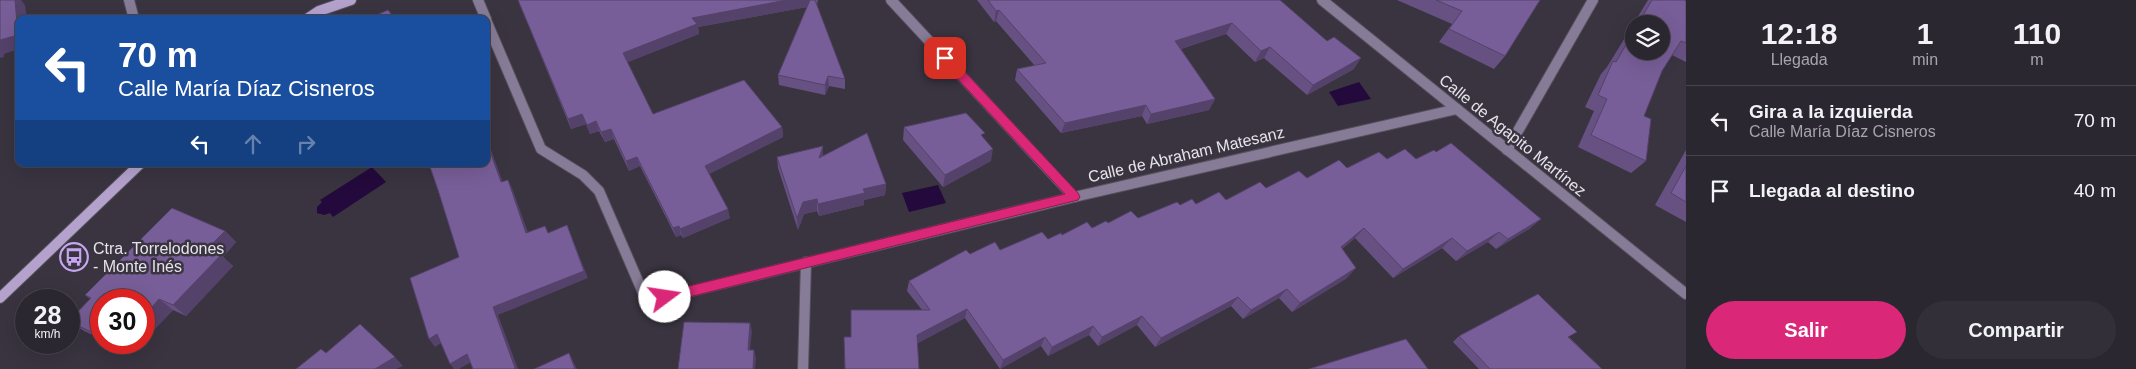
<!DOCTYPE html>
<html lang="es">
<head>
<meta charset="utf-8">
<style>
  :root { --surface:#2b2730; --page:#332f38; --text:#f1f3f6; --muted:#a6a5ab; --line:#47444c; --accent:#db2777 }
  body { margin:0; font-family:Helvetica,sans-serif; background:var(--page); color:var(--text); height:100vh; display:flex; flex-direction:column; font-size:19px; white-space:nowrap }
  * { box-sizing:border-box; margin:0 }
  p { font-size:16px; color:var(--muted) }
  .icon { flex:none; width:28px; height:28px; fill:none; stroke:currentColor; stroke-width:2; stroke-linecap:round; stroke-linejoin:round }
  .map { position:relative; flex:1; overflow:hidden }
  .sheet { display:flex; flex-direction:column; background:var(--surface); width:450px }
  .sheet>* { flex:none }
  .hud { position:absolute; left:15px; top:15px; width:475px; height:152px; border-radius:10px; box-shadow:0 5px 20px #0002,0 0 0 1px var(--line); background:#1a4fa0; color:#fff; overflow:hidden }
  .buttons { position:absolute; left:1625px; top:15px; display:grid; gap:10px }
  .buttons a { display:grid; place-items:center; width:45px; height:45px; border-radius:50%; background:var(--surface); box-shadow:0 5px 20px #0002,0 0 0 1px var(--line); font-size:25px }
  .speed { position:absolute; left:15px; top:289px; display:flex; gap:10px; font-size:25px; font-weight:700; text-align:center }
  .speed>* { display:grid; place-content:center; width:65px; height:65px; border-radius:50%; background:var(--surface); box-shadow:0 5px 20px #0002,0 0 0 1px var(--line); line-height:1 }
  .speed small { font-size:12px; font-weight:400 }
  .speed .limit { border:8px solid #d22; background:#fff; color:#111 }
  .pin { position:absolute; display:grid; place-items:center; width:42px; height:42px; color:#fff; margin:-21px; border-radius:10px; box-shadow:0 2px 8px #0006 }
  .me { position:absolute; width:55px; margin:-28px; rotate:76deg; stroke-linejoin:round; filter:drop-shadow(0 0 4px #0008) }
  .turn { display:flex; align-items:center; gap:18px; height:105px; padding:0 20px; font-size:22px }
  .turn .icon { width:65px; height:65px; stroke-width:2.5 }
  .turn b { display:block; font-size:35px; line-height:42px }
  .lanes { display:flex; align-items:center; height:48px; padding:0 20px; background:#0003; justify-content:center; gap:25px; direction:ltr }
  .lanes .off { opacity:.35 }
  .eta { display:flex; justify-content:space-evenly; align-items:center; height:85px; text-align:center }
  .eta b { font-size:30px; font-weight:800; line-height:35px }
  .primary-button { display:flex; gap:10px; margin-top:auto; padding:10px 20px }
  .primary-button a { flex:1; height:58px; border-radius:30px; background:var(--accent); color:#fff; font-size:20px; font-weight:800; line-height:58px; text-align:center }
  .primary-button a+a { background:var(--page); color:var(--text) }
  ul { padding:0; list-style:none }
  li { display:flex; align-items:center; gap:15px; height:70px; padding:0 20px; border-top:1px solid var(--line) }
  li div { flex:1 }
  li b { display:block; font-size:19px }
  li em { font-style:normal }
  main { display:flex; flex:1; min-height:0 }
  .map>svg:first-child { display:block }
  .water { fill:#24093c }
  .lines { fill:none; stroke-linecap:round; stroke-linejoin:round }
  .minor-casing { stroke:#55505b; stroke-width:12 }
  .secondary-casing { stroke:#55505b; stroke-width:12 }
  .minor { stroke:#877c97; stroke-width:10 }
  .secondary { stroke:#b4a2cd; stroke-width:10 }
  .wall { fill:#675183; fill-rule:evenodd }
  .shaded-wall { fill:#54426a }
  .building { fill:#785e98; stroke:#54426a }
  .route { fill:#db2777; stroke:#8e194d }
  .labels { text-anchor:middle; stroke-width:5; stroke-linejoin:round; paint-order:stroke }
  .street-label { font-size:16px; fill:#e6e3ea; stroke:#393440 }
  .poi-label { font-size:16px; fill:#e6e3ea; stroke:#393440; text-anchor:start }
</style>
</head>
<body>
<main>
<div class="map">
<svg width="1686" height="369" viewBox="0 0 1686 369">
  <rect width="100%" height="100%" fill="#393440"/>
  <g class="water">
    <path d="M1359,82l12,17 -33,7 -9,-14z"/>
    <path d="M372,167l14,15 -53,35 -3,-4 -6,2 -7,-2v-6l5,-5 -2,-2z"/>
    <path d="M938,185l8,18 -37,9 -7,-19z"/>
  </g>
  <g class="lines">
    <defs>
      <g id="minor">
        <path d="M129,0l5,19"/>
        <path d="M478,0l8,19"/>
        <path d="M891,0l183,197"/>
        <path d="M1322,0l364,294"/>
        <path d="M486,20l55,129 42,26 16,16 48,111 427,-105 383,-88"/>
        <path d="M1507,150l86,-150"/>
        <path d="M803,369l3,-107"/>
      </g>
      <g id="secondary">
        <path d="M307,19l12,-8 32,-11"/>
        <path d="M0,298l140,-134"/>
      </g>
    </defs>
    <use href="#minor" class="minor-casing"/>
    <use href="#secondary" class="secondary-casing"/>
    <use href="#minor" class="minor"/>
    <use href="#secondary" class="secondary"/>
  </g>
  <g class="wall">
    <path d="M518,0h300l-1,5 28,74v10l-16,-3 -4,9 -46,-10 -1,-10 29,-68 -109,20 1,7 -72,28 26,52 129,13 1,10 -74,37 21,44 -47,20 -2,-3 -5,2 -36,-71 -11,5 -15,-32 -9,3 -6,-11 -9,3 -4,-10 -15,5z"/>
    <path d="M977,0h303l74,69 -47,26 -43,-37 -9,4 -29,-28 -45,15 34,50 -6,11 -62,14 -5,-8 -81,17 -46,-53 2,-11 18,-3 -39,-45 -2,1z"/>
    <path d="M1397,0h143l-35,56 -11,13 -55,-27 13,-18z"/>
    <path d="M1648,0h36l2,1v61l-14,-7 -10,16 -18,45 2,45 -15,12 -53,-26 16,-36 -9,-4 16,-33 6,-7zM1634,24h27l-27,27z"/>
    <path d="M904,127l80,12 7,22 -48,26 -40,-47z"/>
    <path d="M823,146v10l63,28 -1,11 -21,5v5l-45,11 -2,-5 -13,3 -6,16 -20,-62 -1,-11z"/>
    <path d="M1686,150v72l-31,-17z"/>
    <path d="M1436,152l105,67 -12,10 -33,20 -8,-7 -32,19 -14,-13 -49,30 -38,-40 -13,11 5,29 -55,34 -13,-14 -36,21 -12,-13 -76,41 -18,-22 -39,21 -9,-11 -41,21 -7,-10 -41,23 -35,-51 -47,25 -67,-6 71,-27 -15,-19 2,-10 61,-27 30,-4 48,-11 14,-4 30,-7 16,-5 30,-5 42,-13 46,-5 40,-12 121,-29h29z"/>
    <path d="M225,231l11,11 -13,15 10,9 -47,50 -13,-6 -20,21 -7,-4 -2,2v-29h-43v39l-17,-8 -15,-10 21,-22 -5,-4z"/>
    <path d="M1459,336l110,1 33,32h-123l-26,-27z"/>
    <path d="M108,342h24l-8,9z"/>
  </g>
  <g class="shaded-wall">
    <path d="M15,0h6l4,5 2,14h-8v30l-15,5v3l-4,1v-18z"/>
    <path d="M787,0h25l1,6 -115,21 1,7 -73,29 -3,-10 69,-35z"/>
    <path d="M999,10l-3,11 -2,1 2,-11z"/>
    <path d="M1232,23l-6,11 -55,18 4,-11z"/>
    <path d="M1270,47l-6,11 -9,4 6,-11z"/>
    <path d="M1361,58l-7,11 -47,26 6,-10z"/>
    <path d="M828,76l1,10 -4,9v-10z"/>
    <path d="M1215,99l-6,11 -62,14 4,-10z"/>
    <path d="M1146,105l-4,11 -81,17 4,-10z"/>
    <path d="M582,114l4,10 -15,5 -3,-10z"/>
    <path d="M596,121l3,10 -9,3 -3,-9z"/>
    <path d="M782,127l1,10 -76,38 -2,-9z"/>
    <path d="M611,129l3,10 -9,3 -4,-10z"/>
    <path d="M486,136l20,55 -5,-9 -15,-42z"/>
    <path d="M823,146v12h-4z"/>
    <path d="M993,149l-2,12 -48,26 2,-12z"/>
    <path d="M637,157l3,9 -11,5 -3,-10z"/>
    <path d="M508,180l4,8 19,53 -5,-8z"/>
    <path d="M886,184l-1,11 -21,5v5l-45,11 -1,-12 45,-15z"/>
    <path d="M817,199v12l-13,3 -6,16 -1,-12 6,-16z"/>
    <path d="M728,209l2,9 -47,20 -3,-9z"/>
    <path d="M1541,219l-12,10 -33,20 12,-10z"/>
    <path d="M567,225l21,53 -90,37 20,54h-4l-21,-62z"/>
    <path d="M679,226l2,9 -5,2 -3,-9z"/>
    <path d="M1364,228l-9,10 -23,19 9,-10z"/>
    <path d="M225,231l11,11 -13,15 10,9 -47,50 -13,-11 34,-56z"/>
    <path d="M1499,232l-11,10 -32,19 11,-10z"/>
    <path d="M1452,238l-10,10 -49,30 10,-9z"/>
    <path d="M1356,268l-9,10 -55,34 8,-9z"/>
    <path d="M1287,289l-8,9 -36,21 8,-9z"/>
    <path d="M1238,297l-7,9 -76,41 6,-9z"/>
    <path d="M159,299l14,11 -20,21 -9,-7v-8z"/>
    <path d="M967,309l-2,9 -49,26 1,-9z"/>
    <path d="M1142,316l-5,9 -39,21 4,-9z"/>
    <path d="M750,323l2,8 -3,27 -1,-8z"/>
    <path d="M1093,326l-4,9 -41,21 4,-9z"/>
    <path d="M437,334l6,8 -8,5 -6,-8z"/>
    <path d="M1045,337l-4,9 -41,23 3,-9z"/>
    <path d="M111,342h21l-8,9z"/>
    <path d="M754,350l2,8 -1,11h-2z"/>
    <path d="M569,353l8,16h-2z"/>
    <path d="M467,354l6,7 -14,8h-5l-4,-5z"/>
    <path d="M395,357l8,9 -7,3h-21z"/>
  </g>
  <g class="building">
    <path d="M0,0h15l3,35 -18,5z"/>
    <path d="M518,0h269l-95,18 5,6 -74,29 30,61 91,-34 38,47 -77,39 23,43 -48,20 -1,-3 -6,2 -36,-71 -11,4 -15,-32 -10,3 -5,-11 -9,4 -5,-11 -14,5z"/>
    <path d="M810,0h5l30,79 -17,-3 -3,9 -47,-10z"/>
    <path d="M988,0h292l47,41 7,-4 27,21 -48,27 -43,-38 -9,4 -29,-28 -57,18 40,58 -64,15 -5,-9 -81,18 -48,-54 29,-6 -47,-53 -3,1z"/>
    <path d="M1436,0h104l-35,56 -56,-27 13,-18z"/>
    <path d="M1652,0h32l2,1v42l-5,-2 -19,30 -18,45 7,3 -5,42 -55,-26 16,-36 -9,-4 15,-34 3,1 18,-31v20h27v-27h-23z"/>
    <path d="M388,10l7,9h-27z"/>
    <path d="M966,113l19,20 -4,2 12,14 -48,26 -41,-48z"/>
    <path d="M867,133l19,51 -23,5 2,4 -47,11 -1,-5 -14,3 -6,16 -20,-61 46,-11 -4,12z"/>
    <path d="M486,140l15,42 7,-2 18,53 19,-7 3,7 19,-8 17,46 -91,36 22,61 -1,1h-41l-6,-15 -17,10 -13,-30 -8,5 -19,-61 49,-21 -21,-67 -9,-26h57z"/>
    <path d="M1451,143l90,76 -33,20 -9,-7 -32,19 -15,-13 -49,31 -39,-41 -23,19 15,21 -56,35 -13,-14 -36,21 -13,-13 -77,41 -19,-22 -40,21 -9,-11 -41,21 -7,-10 -42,23 -36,-51 -50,26 2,34h-74l-1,-32h7v-27h79l-21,-29 57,-31 4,4 25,-12 5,8 42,-18 6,7 13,-6 1,2 25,-13 5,6 14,-7 2,2 23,-12 7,7 39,-16 3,3 12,-6 4,5 23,-12 7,8 34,-18 6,6 33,-17 8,7 32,-18 8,8 32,-16 8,7 18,-10 11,10 18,-9 2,2z"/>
    <path d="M1686,166v36l-15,-9z"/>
    <path d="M172,208l53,23 -18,18 14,6 -48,50 -14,-6 -15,17v-16h-43v37l-32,-16 22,-23 -6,-3z"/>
    <path d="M1538,294l39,38 -9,5 34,32h-112l-31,-33z"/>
    <path d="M684,322l66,1 -2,27h6l-1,19h-75z"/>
    <path d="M360,324l35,33 -20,12h-79l25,-20 5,4z"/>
    <path d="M1406,339l22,30h-119z"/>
    <path d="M569,353l6,16h-41z"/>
  </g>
  <path class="route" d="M945,54l4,1 129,138 2,4 -2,3 -413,103 -4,-2 -2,-4 2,-4 4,-1 400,-98 -124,-133 -1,-3z"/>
  <defs>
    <symbol id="bus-ring" viewBox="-11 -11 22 22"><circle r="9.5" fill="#393440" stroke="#c6a6f0" stroke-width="1.5"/><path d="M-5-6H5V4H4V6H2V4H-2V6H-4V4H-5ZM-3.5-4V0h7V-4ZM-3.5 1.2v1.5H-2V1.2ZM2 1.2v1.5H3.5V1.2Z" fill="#c6a6f0"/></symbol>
  </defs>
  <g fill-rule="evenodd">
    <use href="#bus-ring" x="58" y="241" width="32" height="32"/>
  </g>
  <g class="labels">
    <g class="street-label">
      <text transform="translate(1513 135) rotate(39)" y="6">Calle de Agapito Martínez</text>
      <text transform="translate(1186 154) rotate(-13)" y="6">Calle de Abraham Matesanz</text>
    </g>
    <g class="poi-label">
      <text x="93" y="254">Ctra. Torrelodones<tspan x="93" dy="18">- Monte Inés</tspan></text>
    </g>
  </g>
</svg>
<div class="buttons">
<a><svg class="icon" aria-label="layers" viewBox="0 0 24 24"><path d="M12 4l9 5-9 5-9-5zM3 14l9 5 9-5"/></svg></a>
</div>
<div class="speed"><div>28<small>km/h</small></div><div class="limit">30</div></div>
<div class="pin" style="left:945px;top:58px;background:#d93025"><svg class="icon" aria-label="arrive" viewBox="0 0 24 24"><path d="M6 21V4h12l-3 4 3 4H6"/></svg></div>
<svg class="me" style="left:665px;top:297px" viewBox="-20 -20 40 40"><circle r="19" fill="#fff"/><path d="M0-13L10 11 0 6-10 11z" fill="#db2777"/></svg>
<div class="hud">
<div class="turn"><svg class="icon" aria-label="left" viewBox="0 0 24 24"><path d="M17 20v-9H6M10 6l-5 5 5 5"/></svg><div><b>70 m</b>Calle María Díaz Cisneros</div></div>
<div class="lanes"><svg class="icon" aria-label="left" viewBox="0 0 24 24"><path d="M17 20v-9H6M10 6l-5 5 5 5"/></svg><svg class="icon off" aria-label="ahead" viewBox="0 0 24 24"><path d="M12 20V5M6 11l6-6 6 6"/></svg><svg class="icon off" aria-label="right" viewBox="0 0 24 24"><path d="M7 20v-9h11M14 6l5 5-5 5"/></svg></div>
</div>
</div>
<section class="sheet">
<div class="eta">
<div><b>12:18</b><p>Llegada</p></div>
<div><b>1</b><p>min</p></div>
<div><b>110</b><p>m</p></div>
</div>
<ul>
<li><svg class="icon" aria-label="left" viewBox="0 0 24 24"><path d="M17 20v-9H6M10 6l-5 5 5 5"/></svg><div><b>Gira a la izquierda</b><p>Calle María Díaz Cisneros</p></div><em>70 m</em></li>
<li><svg class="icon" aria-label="arrive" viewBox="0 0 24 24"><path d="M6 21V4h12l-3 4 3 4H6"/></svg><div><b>Llegada al destino</b></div><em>40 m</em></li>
</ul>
<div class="primary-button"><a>Salir</a><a>Compartir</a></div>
</section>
</main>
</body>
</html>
